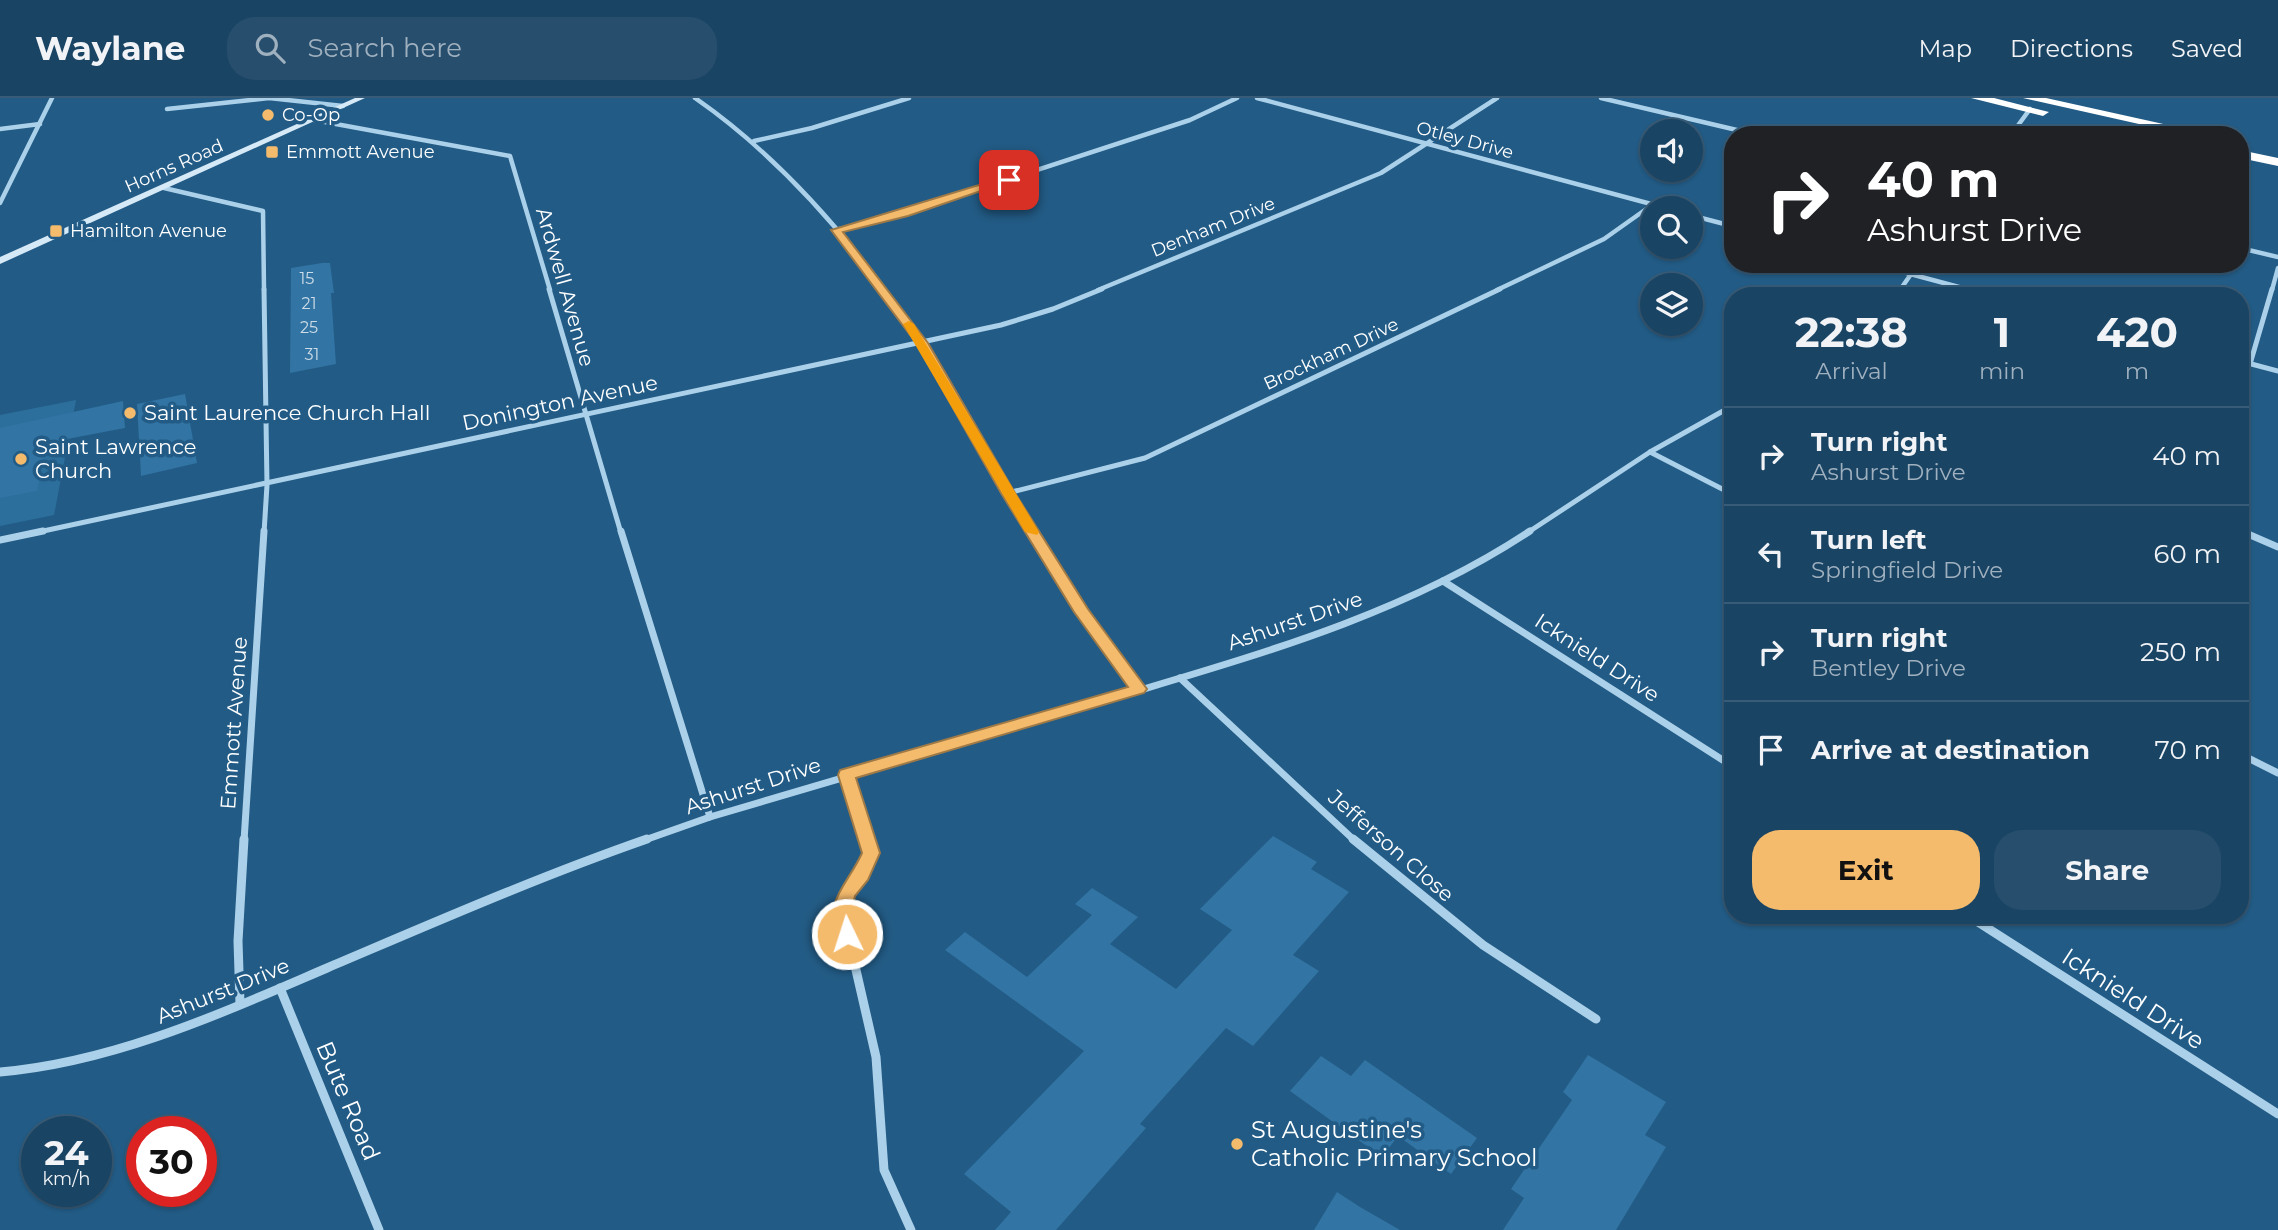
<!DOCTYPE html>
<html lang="en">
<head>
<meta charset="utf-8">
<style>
  :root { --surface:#1a4464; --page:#274e6d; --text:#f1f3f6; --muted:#9fb0bf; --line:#385c78; --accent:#f5bb6d }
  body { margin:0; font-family:Montserrat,sans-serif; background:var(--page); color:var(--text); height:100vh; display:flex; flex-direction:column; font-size:26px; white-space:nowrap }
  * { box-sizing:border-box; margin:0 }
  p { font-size:23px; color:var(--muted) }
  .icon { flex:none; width:38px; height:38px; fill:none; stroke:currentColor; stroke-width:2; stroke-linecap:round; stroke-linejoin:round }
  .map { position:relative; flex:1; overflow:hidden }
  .drawer { position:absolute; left:1724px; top:189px; width:525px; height:637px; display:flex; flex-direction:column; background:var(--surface); border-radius:28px; box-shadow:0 2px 5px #0004,0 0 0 2px var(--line) }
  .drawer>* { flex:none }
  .guide { position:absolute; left:1724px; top:28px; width:525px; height:147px; border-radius:28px; box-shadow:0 2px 5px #0004,0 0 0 2px var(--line); background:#202124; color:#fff; overflow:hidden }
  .fabs { position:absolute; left:1640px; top:21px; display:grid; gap:14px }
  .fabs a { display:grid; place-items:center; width:63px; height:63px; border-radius:50%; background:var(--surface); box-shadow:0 2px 5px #0004,0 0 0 2px var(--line); font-size:35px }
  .speed { position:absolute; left:21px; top:1018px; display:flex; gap:14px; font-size:35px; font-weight:700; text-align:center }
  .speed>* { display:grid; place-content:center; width:91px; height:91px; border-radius:50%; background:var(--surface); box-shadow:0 2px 5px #0004,0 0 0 2px var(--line); line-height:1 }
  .speed small { font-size:18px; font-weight:400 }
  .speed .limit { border:10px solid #d22; background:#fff; color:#111 }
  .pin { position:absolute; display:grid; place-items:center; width:60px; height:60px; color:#fff; margin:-30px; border-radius:14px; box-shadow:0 4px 10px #0006 }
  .me { position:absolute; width:77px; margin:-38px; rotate:356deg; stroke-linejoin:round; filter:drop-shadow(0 0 5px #0008) }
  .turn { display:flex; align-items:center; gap:24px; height:147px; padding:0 28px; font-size:32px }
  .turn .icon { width:91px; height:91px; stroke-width:2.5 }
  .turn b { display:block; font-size:49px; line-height:60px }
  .eta { display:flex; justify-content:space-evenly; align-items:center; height:119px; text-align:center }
  .eta b { font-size:42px; font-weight:700; line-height:49px }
  .action { display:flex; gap:14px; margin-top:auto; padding:14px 28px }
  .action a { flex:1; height:80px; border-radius:28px; background:var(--accent); color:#111; font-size:28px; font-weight:700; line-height:80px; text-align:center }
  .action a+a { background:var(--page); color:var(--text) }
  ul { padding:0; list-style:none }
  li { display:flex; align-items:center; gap:21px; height:98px; padding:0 28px; border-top:2px solid var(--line) }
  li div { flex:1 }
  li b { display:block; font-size:26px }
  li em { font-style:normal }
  header { display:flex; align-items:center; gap:42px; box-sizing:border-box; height:98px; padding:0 35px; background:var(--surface); border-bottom:2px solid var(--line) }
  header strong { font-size:33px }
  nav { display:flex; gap:38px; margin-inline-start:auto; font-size:24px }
  .search { width:490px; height:63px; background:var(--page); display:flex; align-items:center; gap:18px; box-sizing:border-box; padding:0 24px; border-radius:28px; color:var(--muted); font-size:26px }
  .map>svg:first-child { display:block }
  .green { fill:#2c6f9d }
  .building { fill:#3274a3 }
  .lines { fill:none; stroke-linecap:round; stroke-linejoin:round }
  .street-far3 { stroke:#abd0e9; stroke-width:4.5 }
  .street-far2 { stroke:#abd0e9; stroke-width:5 }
  .street-far1 { stroke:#abd0e9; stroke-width:7 }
  .street { stroke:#abd0e9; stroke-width:9 }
  .secondary { fill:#d6e9f7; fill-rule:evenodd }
  .highway { fill:#fff; fill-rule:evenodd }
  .route { fill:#f5bb6d; stroke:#9f7a47; stroke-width:2 }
  .slow { fill:#f59e0b }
  .poi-dot { fill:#f5bb6d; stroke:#225b85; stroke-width:2.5 }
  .labels { text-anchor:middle; stroke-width:7; stroke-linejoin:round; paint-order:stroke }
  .far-number-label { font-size:16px; fill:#ccdce8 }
  .far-poi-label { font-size:18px; fill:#fff; stroke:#225b85; text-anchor:start }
  .far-street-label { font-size:18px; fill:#fff; stroke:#225b85 }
  .street-label { font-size:21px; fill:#fff; stroke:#225b85 }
  .poi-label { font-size:21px; fill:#fff; stroke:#225b85; text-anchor:start }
  .near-street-label { font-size:24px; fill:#fff; stroke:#225b85 }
  .near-poi-label { font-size:24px; fill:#fff; stroke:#225b85; text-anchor:start }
</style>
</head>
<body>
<header>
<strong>Waylane</strong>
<div class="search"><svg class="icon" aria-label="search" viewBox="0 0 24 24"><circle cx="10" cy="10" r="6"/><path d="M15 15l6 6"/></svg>Search here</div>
<nav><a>Map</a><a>Directions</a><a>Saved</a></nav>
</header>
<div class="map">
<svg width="2278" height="1132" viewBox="0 0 2278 1132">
  <rect width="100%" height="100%" fill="#225b85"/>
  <path class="green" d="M76,302l-22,115 -54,11v-111z"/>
  <g class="building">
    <path d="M322,165h8l4,30h-3l5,71 -46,9 1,-105z"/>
    <path d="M185,296l12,69 -56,13 -4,-72z"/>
    <path d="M123,303l2,27 -79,15 -9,48 -37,7v-70z"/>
    <path d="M1273,738l44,26 -6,7 38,23 -56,63 26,16 -66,75 -27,-18 -86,96 6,4 -90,102h-61l16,-18 -47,-38 120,-123 -139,-101 20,-18 62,45 65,-62 -17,-11 17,-16 46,29 -28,27 66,45 56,-59 -32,-21z"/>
    <path d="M1588,957l78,47 -21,33 21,12 -50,83h-113l21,-32 -13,-9 61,-89 -9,-8z"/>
    <path d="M1321,958l30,20 14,-16 112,78 -26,36 -53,-38 -16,21 -92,-66z"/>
    <path d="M1337,1094l23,15 40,23h-86z"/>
  </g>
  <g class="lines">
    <g class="street-far3">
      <path d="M695,0c75,52 136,119 190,192"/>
      <path d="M1257,0l409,110"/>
      <path d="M1601,0l157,37"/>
      <path d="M167,11l102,-11 74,8"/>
      <path d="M314,22l196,36 40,134"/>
      <path d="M0,31l40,-5"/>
      <path d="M2011,37l19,-26"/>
      <path d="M754,43l58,-13 97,-30"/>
      <path d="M164,90l99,23 1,79"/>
      <path d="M0,105l52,-105"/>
      <path d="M1690,117l42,11"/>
      <path d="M836,132l69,-17 285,-93 47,-22"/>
      <path d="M2240,150l38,9"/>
      <path d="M1873,166l97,26"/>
      <path d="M1098,192l283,-117 116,-75"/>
      <path d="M1497,192l107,-51 48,-34"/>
      <path d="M1900,192l18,-26"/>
      <path d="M2272,192l6,-22"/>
    </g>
    <g class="street-far2">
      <path d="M549,191l72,244"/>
      <path d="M883,191l50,72 100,172"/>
      <path d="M1963,191l28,7"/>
      <path d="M1896,198l5,-7"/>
      <path d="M2240,263l38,10"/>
      <path d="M2250,266l22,-75"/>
      <path d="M1650,354l82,42"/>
      <path d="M1008,395l137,-35 355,-169"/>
      <path d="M2240,433l5,2"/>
      <path d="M34,435l967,-208 52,-16 49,-20"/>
      <path d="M264,435l3,-48 -3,-196"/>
      <path d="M1527,435l123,-81 82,-46"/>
    </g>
    <g class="street-far1">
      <path d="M621,433l89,286"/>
      <path d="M1031,433l108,158"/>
      <path d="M2241,433l37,16"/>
      <path d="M0,442l43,-9"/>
      <path d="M1443,483l289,185"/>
      <path d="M1180,580l175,163"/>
      <path d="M2240,656l38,19"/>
      <path d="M846,677l21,66"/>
      <path d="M244,743l20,-310"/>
      <path d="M642,743l68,-24c132,-39 265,-78 397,-117 146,-44 295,-84 423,-169"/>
    </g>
    <g class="street">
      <path d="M866,741l5,14 -29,56 34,148 8,113 27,60"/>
      <path d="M1353,741l130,106 113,74"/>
      <path d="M1967,817l311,199"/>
      <path d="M280,890l99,242"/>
      <path d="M240,906l-2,-63 6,-102"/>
      <path d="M0,974c115,-10 222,-59 327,-104 106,-45 211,-91 320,-129"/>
    </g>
    <path class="secondary" d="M355,0h10l-365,166v-7z"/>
    <g class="highway">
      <path d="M1971,0h23l55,14 -6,4z"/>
      <path d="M2023,0h23l167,37h-25z"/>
      <path d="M2240,52l38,8v8l-38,-8z"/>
    </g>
  </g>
  <path class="route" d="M1005,79l8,3 -105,36 -65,16 85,111 87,150 73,116 59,80 -3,4 -288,85 24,75 -12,27 -13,16 -3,13 5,25 -3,5h-14c-19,-38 8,-54 22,-86l-24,-78 2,-5 288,-83 -54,-75 -73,-119 -85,-150 -85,-113z"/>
  <path class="slow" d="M909,223l5,3 125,208 -2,3 -12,-3 -122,-208z"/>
  <g class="poi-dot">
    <circle cx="268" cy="17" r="7"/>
    <rect x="265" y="47" width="14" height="14" rx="3.5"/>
    <rect x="49" y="126" width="14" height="14" rx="3.5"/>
    <circle cx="130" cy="315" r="7"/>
    <circle cx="21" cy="361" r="7"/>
    <circle cx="1237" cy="1046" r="7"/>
  </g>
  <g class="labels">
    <g class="far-number-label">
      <text x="307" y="186">15</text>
      <text x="309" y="211">21</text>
      <text x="309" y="235">25</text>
      <text x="312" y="262">31</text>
    </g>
    <g class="far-poi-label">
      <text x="282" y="23">Co-Op</text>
      <text x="286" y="60">Emmott Avenue</text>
      <text x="70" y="139">Hamilton Avenue</text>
    </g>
    <g class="far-street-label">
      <text transform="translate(1465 42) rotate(15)" y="6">Otley Drive</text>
      <text transform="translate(174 68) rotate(-24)" y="6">Horns Road</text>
      <text transform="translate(1213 129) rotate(-22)" y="6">Denham Drive</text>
      <text transform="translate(1331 256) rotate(-25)" y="6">Brockham Drive</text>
    </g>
    <g class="street-label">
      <text transform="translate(565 189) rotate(74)" y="7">Ardwell Avenue</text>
      <text transform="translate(560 305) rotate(-12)" y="7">Donington Avenue</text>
      <text transform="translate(1295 523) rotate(-19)" y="7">Ashurst Drive</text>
      <text transform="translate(1597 560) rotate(33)" y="7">Icknield Drive</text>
      <text transform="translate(234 625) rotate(-86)" y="7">Emmott Avenue</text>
      <text transform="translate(753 688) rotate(-18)" y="7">Ashurst Drive</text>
      <text transform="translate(1391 748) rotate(41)" y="7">Jefferson Close</text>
      <text transform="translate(223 893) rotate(-22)" y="7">Ashurst Drive</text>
    </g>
    <g class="poi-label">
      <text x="144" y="322">Saint Laurence Church Hall</text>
      <text x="35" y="356">Saint Lawrence<tspan x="35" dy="24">Church</tspan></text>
    </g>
    <g class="near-street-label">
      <text transform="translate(2133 901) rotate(33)" y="8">Icknield Drive</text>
      <text transform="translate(348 1003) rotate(67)" y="8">Bute Road</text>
    </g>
    <g class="near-poi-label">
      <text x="1251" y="1040">St Augustine's<tspan x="1251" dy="28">Catholic Primary School</tspan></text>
    </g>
  </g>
</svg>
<div class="fabs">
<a><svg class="icon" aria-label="sound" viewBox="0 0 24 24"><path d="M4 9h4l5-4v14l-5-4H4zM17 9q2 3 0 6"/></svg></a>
<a><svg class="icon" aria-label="search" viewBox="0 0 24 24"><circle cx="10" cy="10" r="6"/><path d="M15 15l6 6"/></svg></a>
<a><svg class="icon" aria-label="layers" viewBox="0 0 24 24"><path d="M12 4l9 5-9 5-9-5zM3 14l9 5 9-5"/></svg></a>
</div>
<div class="speed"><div>24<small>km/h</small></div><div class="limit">30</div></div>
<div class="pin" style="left:1009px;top:82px;background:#d93025"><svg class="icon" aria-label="arrive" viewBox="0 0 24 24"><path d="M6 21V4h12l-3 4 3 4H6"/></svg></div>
<svg class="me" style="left:847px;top:836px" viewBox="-20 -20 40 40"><circle r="17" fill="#f5bb6d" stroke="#fff" stroke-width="3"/><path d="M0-11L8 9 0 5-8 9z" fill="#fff"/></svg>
<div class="guide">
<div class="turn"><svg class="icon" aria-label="right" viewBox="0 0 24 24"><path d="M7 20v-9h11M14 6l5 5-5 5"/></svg><div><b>40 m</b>Ashurst Drive</div></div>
</div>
<section class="drawer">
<div class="eta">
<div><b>22:38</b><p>Arrival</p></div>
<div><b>1</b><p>min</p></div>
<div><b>420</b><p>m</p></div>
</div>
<ul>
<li><svg class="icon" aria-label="right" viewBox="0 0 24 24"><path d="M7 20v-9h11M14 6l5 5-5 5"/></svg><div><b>Turn right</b><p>Ashurst Drive</p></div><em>40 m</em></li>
<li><svg class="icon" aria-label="left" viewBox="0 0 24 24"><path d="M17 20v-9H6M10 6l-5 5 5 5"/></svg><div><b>Turn left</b><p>Springfield Drive</p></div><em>60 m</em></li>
<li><svg class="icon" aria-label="right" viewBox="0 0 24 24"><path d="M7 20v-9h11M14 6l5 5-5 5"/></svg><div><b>Turn right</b><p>Bentley Drive</p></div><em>250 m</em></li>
<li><svg class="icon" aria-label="arrive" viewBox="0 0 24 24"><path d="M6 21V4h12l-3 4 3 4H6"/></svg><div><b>Arrive at destination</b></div><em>70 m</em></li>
</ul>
<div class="action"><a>Exit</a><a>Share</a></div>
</section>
</div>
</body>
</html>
